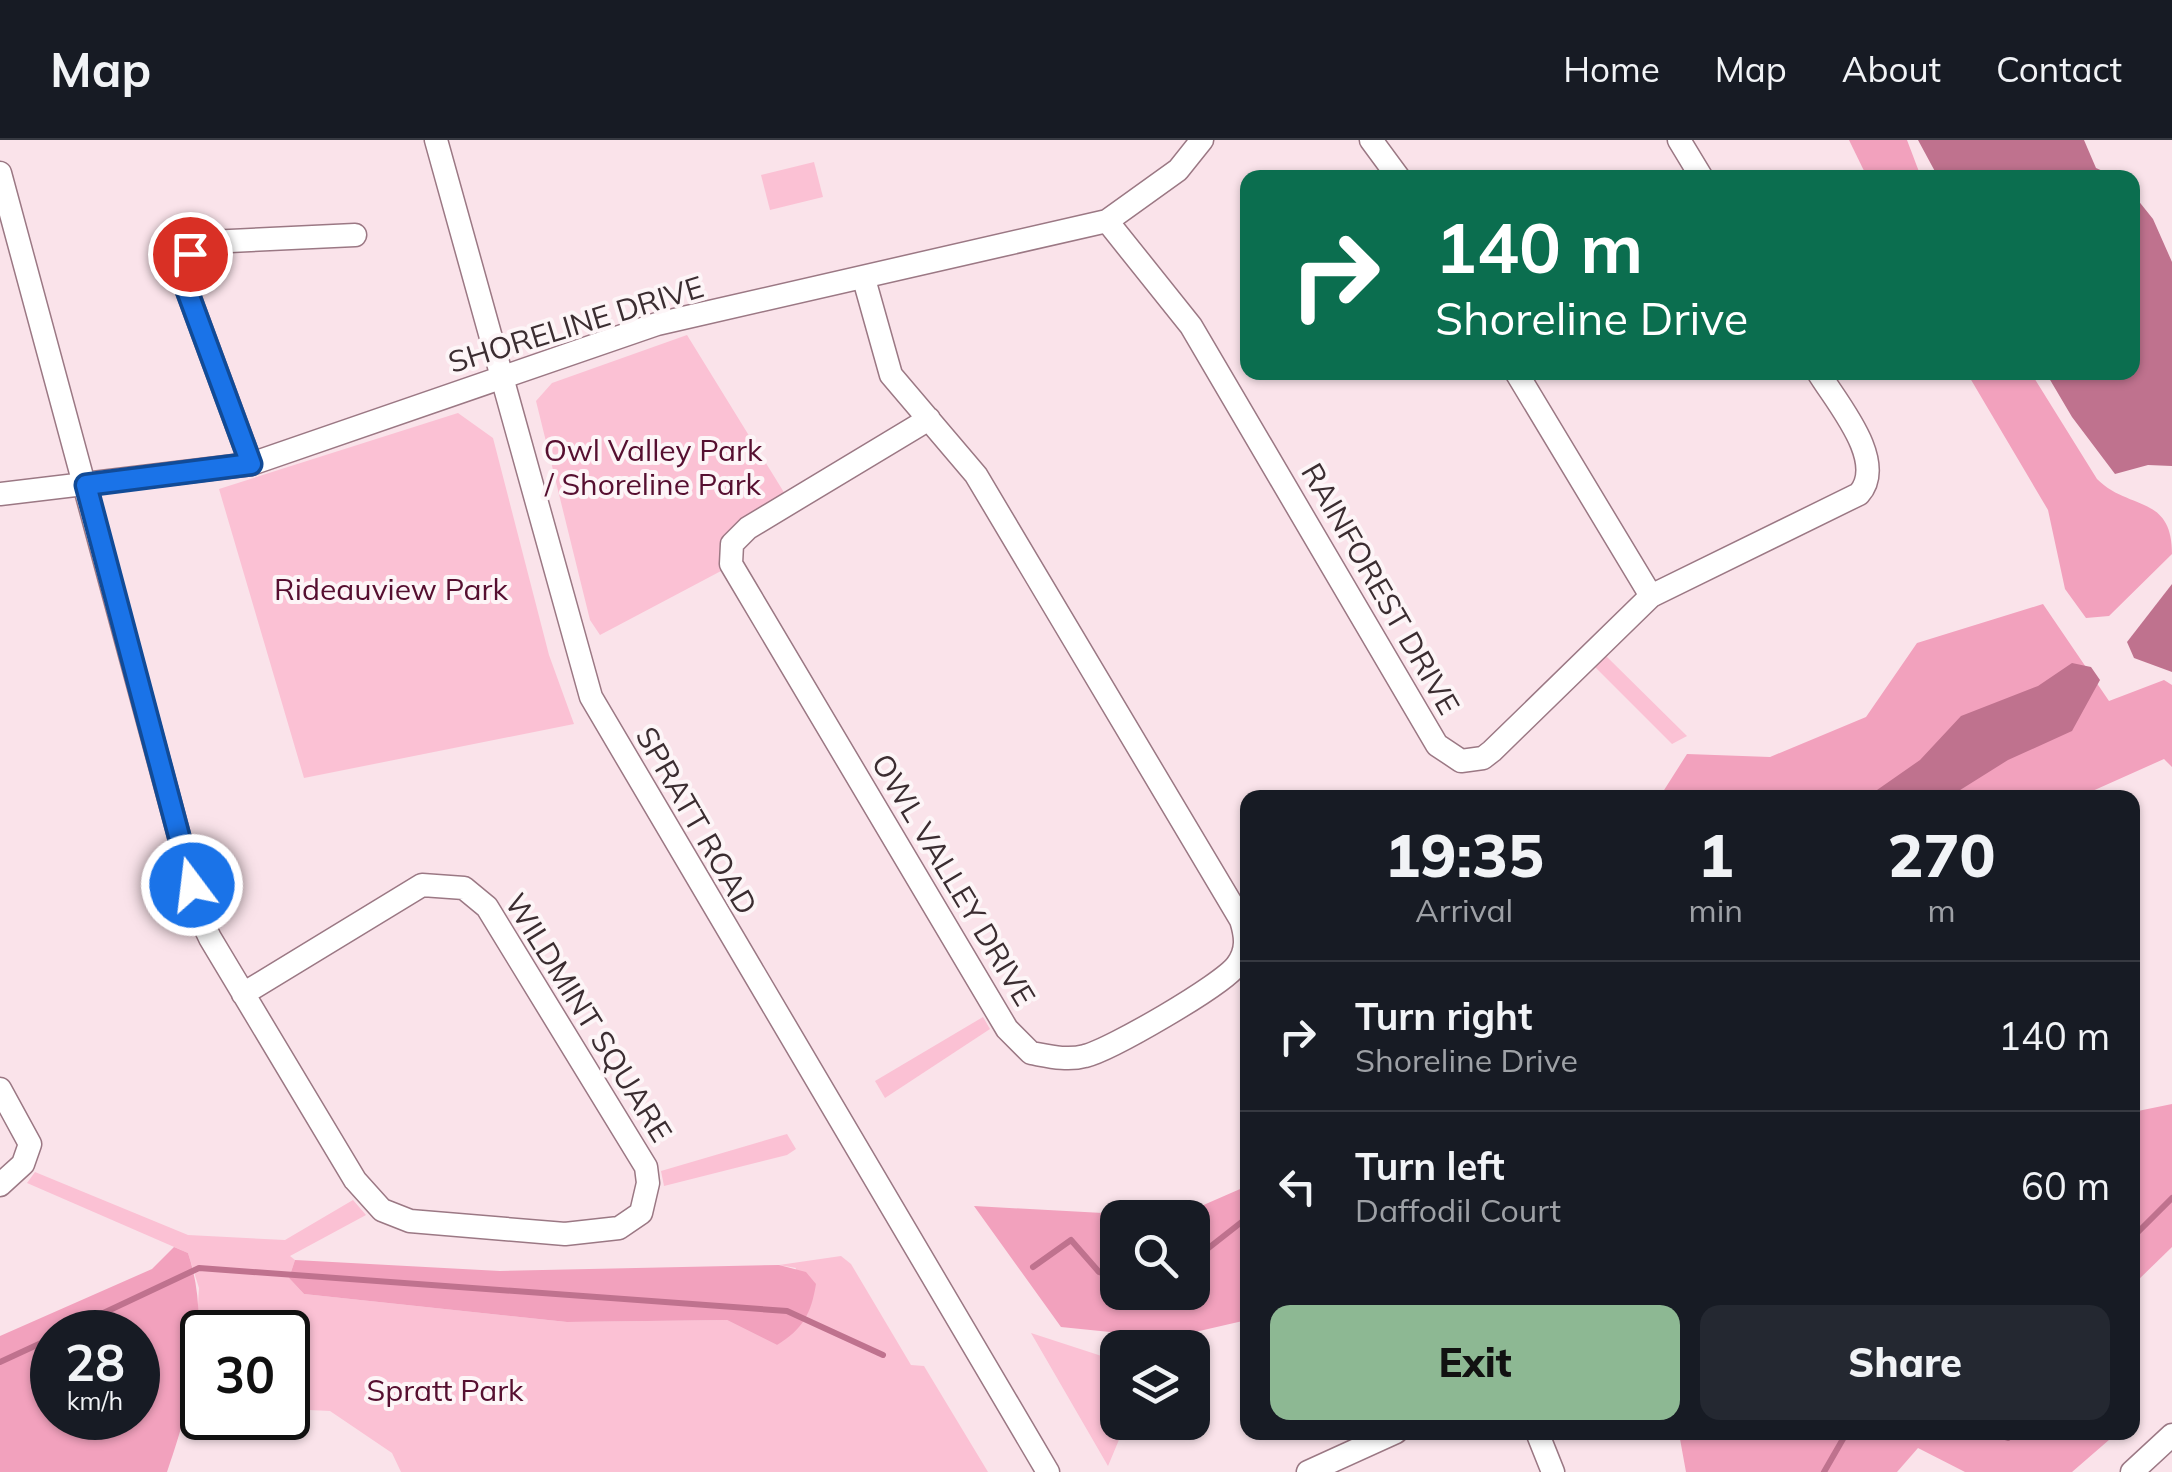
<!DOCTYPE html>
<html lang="en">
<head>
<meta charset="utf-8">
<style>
  :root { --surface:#171b24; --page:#242831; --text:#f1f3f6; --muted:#9ea1a6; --line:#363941; --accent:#8db893 }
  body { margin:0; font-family:Mulish,sans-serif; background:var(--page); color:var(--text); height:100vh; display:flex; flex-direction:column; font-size:38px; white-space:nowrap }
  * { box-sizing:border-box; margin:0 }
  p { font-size:32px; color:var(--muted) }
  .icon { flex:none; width:55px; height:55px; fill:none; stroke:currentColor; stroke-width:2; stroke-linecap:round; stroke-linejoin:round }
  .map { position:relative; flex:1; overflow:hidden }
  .details { position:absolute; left:1240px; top:650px; width:900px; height:650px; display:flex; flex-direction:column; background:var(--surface); border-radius:20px; box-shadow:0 2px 8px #0004 }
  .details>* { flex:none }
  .top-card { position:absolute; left:1240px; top:30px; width:900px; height:210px; border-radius:20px; box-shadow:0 2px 8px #0004; background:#0b6e4f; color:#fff; overflow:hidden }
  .fabs { position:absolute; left:1100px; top:1060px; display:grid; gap:20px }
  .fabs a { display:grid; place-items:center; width:110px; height:110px; border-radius:20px; background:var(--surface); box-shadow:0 2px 8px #0004; font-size:50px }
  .speed { position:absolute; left:30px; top:1170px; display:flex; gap:20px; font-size:50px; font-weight:700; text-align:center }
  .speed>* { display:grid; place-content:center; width:130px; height:130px; border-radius:50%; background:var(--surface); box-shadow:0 2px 8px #0004; line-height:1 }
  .speed small { font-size:25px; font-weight:400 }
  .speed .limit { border:5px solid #111; border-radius:15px; background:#fff; color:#111 }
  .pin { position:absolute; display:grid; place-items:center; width:85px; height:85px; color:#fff; margin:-42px; border:5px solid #fff; border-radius:50%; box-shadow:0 2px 10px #0007 }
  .me { position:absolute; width:110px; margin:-55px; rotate:345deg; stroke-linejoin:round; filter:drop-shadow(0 0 8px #0008) }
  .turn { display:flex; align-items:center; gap:35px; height:210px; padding:0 30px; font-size:45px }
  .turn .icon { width:130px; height:130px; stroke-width:2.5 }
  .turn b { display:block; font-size:70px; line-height:85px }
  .eta { display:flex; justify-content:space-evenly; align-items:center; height:170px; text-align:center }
  .eta b { font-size:60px; font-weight:800; line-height:70px }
  .button { display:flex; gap:20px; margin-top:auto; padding:20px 30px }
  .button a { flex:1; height:115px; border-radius:20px; background:var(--accent); color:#111; font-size:40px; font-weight:800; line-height:115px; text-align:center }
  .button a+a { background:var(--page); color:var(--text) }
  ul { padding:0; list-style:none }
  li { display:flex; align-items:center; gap:30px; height:150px; padding:0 30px; border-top:2px solid var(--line) }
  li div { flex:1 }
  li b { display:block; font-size:38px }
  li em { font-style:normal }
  header { display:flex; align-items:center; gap:60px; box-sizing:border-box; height:140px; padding:0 50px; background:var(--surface); border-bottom:2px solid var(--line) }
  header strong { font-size:48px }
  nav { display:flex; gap:55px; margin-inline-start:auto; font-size:35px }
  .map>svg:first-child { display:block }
  .green { fill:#fbc1d4 }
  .forest { fill:#f2a1bd; fill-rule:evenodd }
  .water { fill:#bf728e }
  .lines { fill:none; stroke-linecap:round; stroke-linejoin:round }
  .stream { stroke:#bf728e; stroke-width:6 }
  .minor-casing { stroke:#9b7884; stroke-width:25 }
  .minor { stroke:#fff; stroke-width:22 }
  .route-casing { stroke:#114b97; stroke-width:25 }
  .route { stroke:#1a73e8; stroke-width:18 }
  .labels { text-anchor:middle; stroke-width:8; stroke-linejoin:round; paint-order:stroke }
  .street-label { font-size:30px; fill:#3b2d31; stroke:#fdf5f7 }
  .park-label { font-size:30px; fill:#560f30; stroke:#fdf5f7 }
</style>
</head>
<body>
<header>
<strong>Map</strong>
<nav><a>Home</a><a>Map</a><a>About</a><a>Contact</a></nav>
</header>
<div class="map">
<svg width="2172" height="1332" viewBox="0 0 2172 1332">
  <rect width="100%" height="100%" fill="#fae3ea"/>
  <g class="green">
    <path d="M814,22l9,35 -53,13 -9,-35z"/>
    <path d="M687,195l98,159 -64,54v23l-121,64 -10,-15 -54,-219 16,-18z"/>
    <path d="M458,273l35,25 56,217 25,69 -270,54 -85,-289z"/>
    <path d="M1605,515l82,81 -15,8 -78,-78z"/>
    <path d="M983,877l7,12 -105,69 -10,-17z"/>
    <path d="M787,994l9,15 -9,6 -123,31 -3,-15z"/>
    <path d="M35,1032l153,63 97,5 68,-40 13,15 -76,41 5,4 -6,18 15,16 263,28 160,-2 50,25 19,-77 -17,-3 62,-9 10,8 60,101 13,1 64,106h-587l-9,-19 -62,-42 -42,-2v-77h-86v71h-10l7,-115 -11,-35 -161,-70z"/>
    <path d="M1031,1193l86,28 1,61 8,1 -18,43z"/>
  </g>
  <g class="forest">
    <path d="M1849,0h58l14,37h-54z"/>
    <path d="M1967,233h64l66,106c32,32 75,15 75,75l-63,62 -23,2 -21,-29 -17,-79z"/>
    <path d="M2043,464l66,97 55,-21 8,5v82l-8,-8 -85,38 -420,1 28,-44 83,3 96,-40 51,-74z"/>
    <path d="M2172,964v143l-39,38v-173z"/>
    <path d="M1247,1046v134l-78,18 -108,-11 -87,-121 202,11zM1118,1078h74v74h-74z"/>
    <path d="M174,1107l14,6c24,71 3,150 -21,219h-167v-136l152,-67zM138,1192v86h-86v-86z"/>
    <path d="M295,1120l205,11 279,-6 27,7 10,12c-5,30 -13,45 -39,61l-50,-25 -160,2 -263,-28 -15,-16z"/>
    <path d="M1694,1293v-1l423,1 -45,39h-107l-47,-24 -21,24h-211l-6,-33z"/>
  </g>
  <g class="water">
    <path d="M1918,0h166l12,28 20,9h-178z"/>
    <path d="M2133,54l20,25 19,43v204l-24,-1 -33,9 -43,-57 -26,-44 86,-1z"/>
    <path d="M2172,444v88l-38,-14 -7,-16z"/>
    <path d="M2072,523l19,4 9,13 -28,51 -64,29 -59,37h-82l53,-37 41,-44 77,-30z"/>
  </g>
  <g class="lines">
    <g class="stream">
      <path d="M2132,1098l40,-40"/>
      <path d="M1192,1121l56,-44"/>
      <path d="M1033,1127l38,-27 28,32 19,7"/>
      <path d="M63,1192l136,-64 588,43 96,44"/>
      <path d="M0,1222l52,-24"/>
      <path d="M1989,1292l19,6 2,-6"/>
      <path d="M1824,1332l23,-40"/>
    </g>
    <defs>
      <g id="minor">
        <path d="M436,0l155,557 457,775"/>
        <path d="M1371,0l28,38"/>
        <path d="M1679,0l23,38"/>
        <path d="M0,33l202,748 8,17 145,242 27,30 28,11 155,13 54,-6 22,-15 7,-30 -2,-16 -159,-260 -23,-19 -42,-3 -179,109"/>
        <path d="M1107,81l84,105 246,419 24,16 22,-3 9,-7 159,-155 208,-102c29,-33 -23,-92 -41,-122"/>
        <path d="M864,139l27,96 85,100 265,445c5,16 7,30 -4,45 -14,20 -127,85 -152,91 -18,5 -37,0 -54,-3l-24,-24 -276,-465 1,-20 16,-16 181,-109"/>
        <path d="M1516,232l135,224"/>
        <path d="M251,324l-66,-179 2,-27 22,-16 146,-7"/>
        <path d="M0,354l251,-30 406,-140 450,-103 71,-51 24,-30"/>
        <path d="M0,949l30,55 -7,20 -23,21"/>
        <path d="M1537,1292l16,40"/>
        <path d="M1308,1332l88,-40"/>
        <path d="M2132,1332l40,-37"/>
      </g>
    </defs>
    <use href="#minor" class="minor-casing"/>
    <use href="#minor" class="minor"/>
  </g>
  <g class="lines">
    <defs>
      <path id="route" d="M190,114l-6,15 1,16 66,179 -165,21 106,400"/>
    </defs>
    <use href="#route" class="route-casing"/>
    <use href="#route" class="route"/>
  </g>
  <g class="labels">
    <g class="street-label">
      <text transform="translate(576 185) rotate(-17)" y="10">SHORELINE DRIVE</text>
      <text transform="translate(1380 449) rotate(60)" y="10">RAINFOREST DRIVE</text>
      <text transform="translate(696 681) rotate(60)" y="10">SPRATT ROAD</text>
      <text transform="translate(953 740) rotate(59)" y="10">OWL VALLEY DRIVE</text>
      <text transform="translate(588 878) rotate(58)" y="10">WILDMINT SQUARE</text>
    </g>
    <g class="park-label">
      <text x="653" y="321">Owl Valley Park<tspan x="653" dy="34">/ Shoreline Park</tspan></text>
      <text x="391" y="460">Rideauview Park</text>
      <text x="445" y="1261">Spratt Park</text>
    </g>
  </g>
</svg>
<div class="fabs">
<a><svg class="icon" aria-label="search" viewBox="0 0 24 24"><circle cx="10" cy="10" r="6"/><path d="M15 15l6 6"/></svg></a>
<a><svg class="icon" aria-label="layers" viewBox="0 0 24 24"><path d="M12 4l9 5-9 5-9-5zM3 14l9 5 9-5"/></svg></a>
</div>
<div class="speed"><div>28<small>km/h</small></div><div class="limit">30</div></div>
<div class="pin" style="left:190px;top:114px;background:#d93025"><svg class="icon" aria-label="arrive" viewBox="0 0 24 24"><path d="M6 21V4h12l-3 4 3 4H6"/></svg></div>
<svg class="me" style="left:192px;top:745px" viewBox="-20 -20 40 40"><circle r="17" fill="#1a73e8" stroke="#fff" stroke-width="3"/><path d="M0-11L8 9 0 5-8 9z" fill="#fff"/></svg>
<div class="top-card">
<div class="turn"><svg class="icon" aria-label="right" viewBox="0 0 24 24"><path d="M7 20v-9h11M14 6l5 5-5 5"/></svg><div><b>140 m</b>Shoreline Drive</div></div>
</div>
<section class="details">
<div class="eta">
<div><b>19:35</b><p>Arrival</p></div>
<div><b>1</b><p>min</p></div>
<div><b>270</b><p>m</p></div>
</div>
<ul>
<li><svg class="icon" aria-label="right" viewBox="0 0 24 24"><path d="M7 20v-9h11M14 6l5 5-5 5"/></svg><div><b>Turn right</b><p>Shoreline Drive</p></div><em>140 m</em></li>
<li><svg class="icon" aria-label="left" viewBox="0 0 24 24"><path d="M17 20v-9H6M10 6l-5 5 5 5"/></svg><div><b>Turn left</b><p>Daffodil Court</p></div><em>60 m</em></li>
</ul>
<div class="button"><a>Exit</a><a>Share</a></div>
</section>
</div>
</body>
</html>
